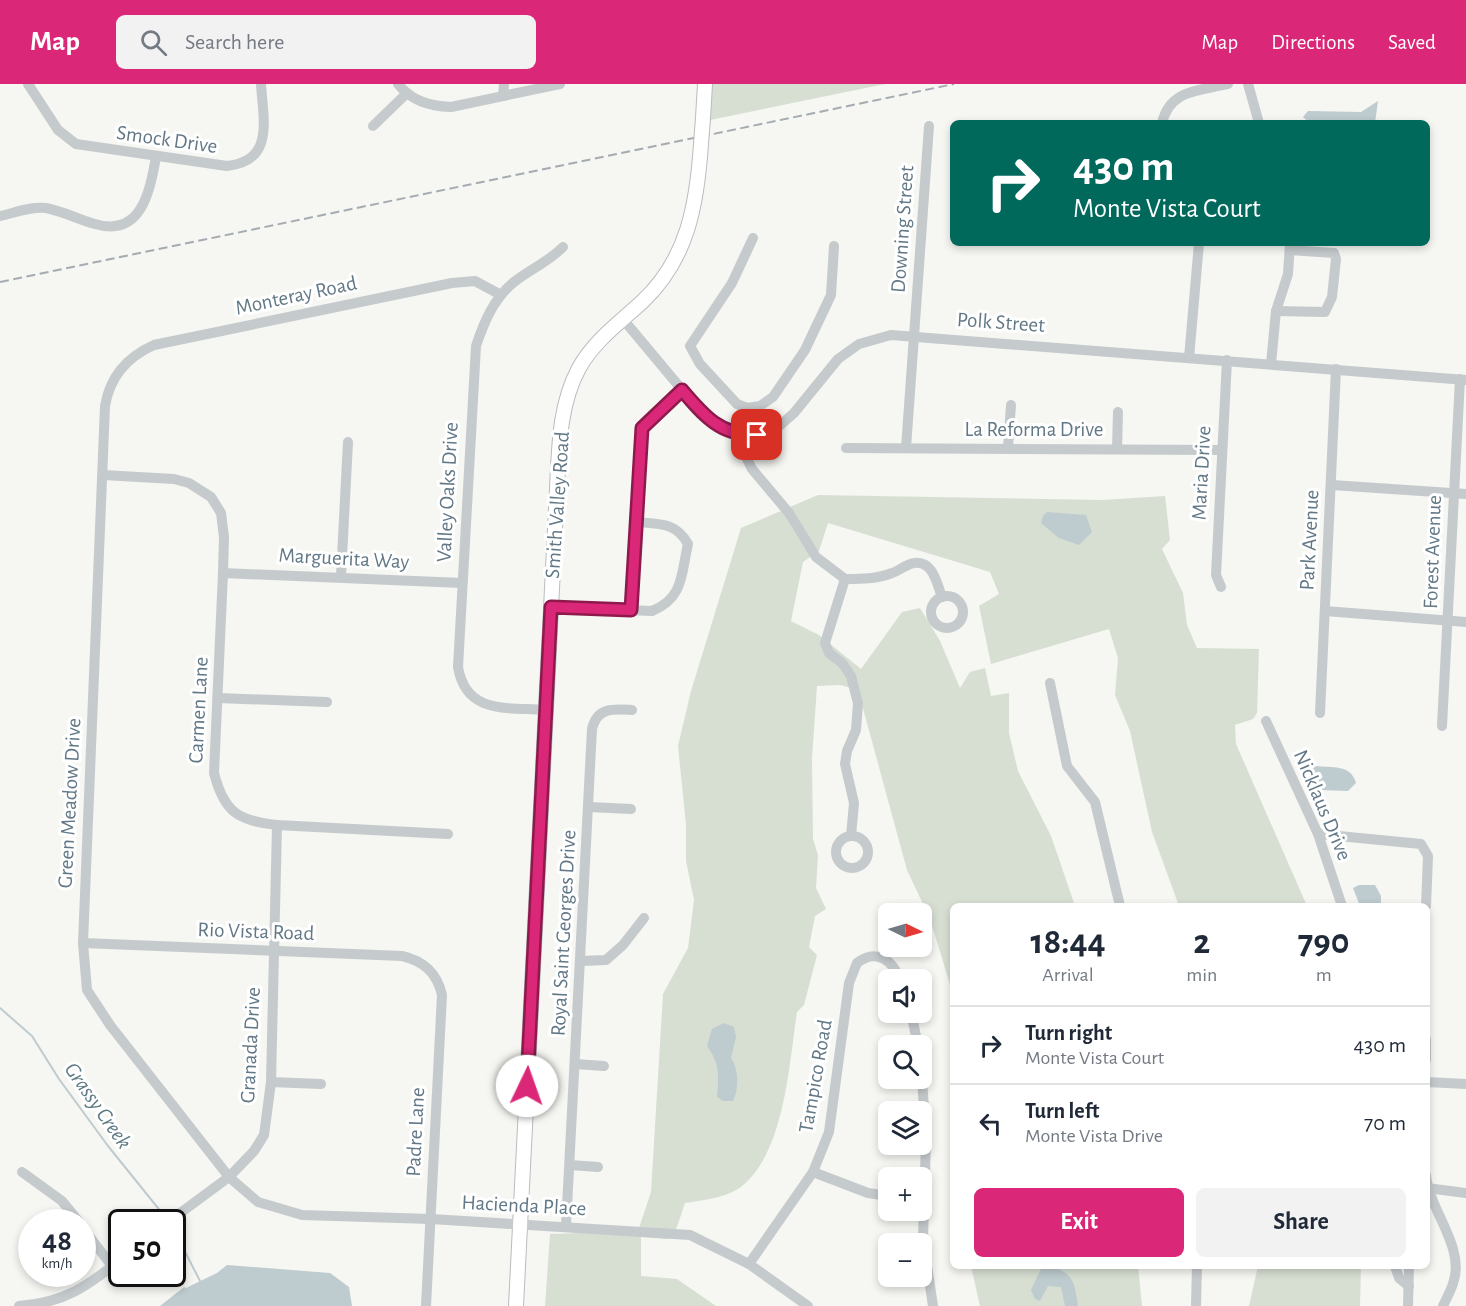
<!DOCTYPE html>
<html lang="en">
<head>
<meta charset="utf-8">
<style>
  :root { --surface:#fff; --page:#f2f2f3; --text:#1f2937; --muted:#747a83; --line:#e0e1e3; --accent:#db2777 }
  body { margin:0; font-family:"Alegreya Sans",sans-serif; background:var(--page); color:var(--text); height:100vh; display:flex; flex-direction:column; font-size:22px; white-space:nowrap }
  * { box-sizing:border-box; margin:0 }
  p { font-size:20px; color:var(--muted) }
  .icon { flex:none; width:33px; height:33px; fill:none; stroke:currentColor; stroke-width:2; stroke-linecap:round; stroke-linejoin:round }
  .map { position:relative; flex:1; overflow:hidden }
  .panel { position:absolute; left:950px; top:819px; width:480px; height:366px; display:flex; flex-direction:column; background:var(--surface); border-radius:9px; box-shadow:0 3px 9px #0003 }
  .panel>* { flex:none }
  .top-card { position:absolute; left:950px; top:36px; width:480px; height:126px; border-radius:9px; box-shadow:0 3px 9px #0003; background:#00695c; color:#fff; overflow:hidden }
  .needle { width:39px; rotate:95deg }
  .tools { position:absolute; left:878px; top:819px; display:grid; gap:12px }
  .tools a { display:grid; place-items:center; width:54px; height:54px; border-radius:9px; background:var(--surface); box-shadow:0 3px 9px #0003; font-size:30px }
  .speed { position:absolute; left:18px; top:1125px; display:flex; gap:12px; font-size:30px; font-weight:700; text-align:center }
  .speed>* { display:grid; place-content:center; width:78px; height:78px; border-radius:50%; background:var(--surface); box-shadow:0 3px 9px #0003; line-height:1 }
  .speed small { font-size:15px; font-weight:400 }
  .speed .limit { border:3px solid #111; border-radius:9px; background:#fff; color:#111 }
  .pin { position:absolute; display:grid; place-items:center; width:51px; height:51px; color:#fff; margin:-26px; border-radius:12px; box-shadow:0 3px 9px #0006 }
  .me { position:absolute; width:66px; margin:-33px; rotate:3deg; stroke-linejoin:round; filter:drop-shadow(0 0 4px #0008) }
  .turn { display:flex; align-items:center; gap:21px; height:126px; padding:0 24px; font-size:27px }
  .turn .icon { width:78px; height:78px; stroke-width:2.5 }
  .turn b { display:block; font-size:42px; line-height:51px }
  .eta { display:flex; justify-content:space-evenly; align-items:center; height:102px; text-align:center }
  .eta b { font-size:36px; font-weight:700; line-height:42px }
  .primary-button { display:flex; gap:12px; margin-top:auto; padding:12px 24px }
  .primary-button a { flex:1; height:69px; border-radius:9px; background:var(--accent); color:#fff; font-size:24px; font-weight:700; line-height:69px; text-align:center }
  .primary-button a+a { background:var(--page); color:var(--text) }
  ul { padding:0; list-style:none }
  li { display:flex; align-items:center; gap:18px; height:78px; padding:0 24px; border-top:2px solid var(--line) }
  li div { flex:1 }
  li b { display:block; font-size:22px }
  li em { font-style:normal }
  header { display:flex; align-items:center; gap:36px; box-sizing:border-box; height:84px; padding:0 30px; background:var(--accent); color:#fff }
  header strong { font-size:28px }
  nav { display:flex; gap:33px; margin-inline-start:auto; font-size:21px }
  .search { width:420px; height:54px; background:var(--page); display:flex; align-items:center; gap:15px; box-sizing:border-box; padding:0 21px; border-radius:9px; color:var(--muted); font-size:22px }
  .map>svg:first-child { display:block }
  .green { fill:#d7dfd3 }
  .water { fill:#becbcf }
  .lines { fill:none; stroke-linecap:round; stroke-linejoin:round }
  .stream { stroke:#becbcf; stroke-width:2 }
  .major-casing { stroke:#b8bdc0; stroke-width:16 }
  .minor { stroke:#c5cacc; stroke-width:10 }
  .major { stroke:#fff; stroke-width:14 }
  .rail { stroke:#a5acb1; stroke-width:2; stroke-dasharray:9 4.5; stroke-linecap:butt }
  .major-bridge-casing { stroke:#b8bdc0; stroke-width:16; stroke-linecap:butt }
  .major-bridge { stroke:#fff; stroke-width:14 }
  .route-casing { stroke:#8e194d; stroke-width:15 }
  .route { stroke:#db2777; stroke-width:10 }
  .labels { text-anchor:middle; stroke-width:6; stroke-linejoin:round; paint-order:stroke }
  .street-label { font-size:21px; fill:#627886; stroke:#fff }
  .water-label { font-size:22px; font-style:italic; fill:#5e7b83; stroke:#fff }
</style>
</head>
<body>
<header>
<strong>Map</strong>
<div class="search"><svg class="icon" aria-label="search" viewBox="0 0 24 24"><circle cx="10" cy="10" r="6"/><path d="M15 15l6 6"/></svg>Search here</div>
<nav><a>Map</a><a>Directions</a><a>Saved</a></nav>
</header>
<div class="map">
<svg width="1466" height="1222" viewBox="0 0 1466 1222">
  <rect width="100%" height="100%" fill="#f6f6f2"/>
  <g class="green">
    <path d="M710,0h175l-175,36z"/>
    <path d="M818,411l284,5 63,-4 5,44 -8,9 21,44 4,32 10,23 62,1 -2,64 -4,6 -18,6 1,19 71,162h-128l-27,-74 -22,-101 -15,-36 3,-37 -9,-29 -118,35 -12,-58 20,-12 -9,-22 -162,-49 -9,28 -16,11 -12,59 28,14 42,34 41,-57 18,-4 20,33 20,47 10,-16 15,-4 6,28 18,-3v40l9,38 33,65 24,70h-123v85l-22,-72 -23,-49 -49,-180 -18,-5 -23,1 -5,72 1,81 5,16 -2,33 10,21 -11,7 -6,31 8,8 -13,50 -7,7c-8,52 -12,139 -55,174 -15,12 -39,14 -57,17l-8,24 -9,12 -27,-2v39l36,3 39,27h-171l5,-72 88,-3 13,-39 12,-198 25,-46 6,-48 -8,-39v-36l-8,-79 13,-55 50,-163z"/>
    <path d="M971,1182h167l4,40h-162z"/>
    <path d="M1258,1182h103l-1,40h-111z"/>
  </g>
  <g class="water">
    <path d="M1378,17l-3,22h-65l-7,-6 5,-6 53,1z"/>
    <path d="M1047,428l39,3 6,17 -13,13 -20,-7 -18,-15 2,-7z"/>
    <path d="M1315,682c17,2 36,-2 41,17l-8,8 -29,-1 -9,-18z"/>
    <path d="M1359,801h16l6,11v10h-21l-7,-18z"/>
    <path d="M724,939l10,4 2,10 -5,21c8,11 8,31 2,43h-10l-6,-4c2,-22 3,-33 -10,-51l5,-17z"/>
    <path d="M227,1181l103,8 19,14 3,19h-192l24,-19 2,1 31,-15z"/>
    <path d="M1056,1184c19,7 19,19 22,38h-13l-4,-19 -13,-1 -8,15 -5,-2 -4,-9 10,-21z"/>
  </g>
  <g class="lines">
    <g class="stream">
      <path d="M0,924l32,28 27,43 49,67 58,72"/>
      <path d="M172,1142l28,55"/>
    </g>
    <defs>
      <g id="major">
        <path d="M703,34l2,-34"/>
        <path d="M516,1222l41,-817c2,-41 2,-84 22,-121 15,-27 40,-45 63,-66 46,-43 55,-98 59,-158"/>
      </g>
    </defs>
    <use href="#major" class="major-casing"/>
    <g class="minor">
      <path d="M28,0l30,46 18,14 151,22c48,-5 36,-47 34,-82"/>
      <path d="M398,0c14,17 31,22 53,23l109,-23"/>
      <path d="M1248,0l11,39"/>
      <path d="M503,12l1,-12"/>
      <path d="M1162,39c8,-34 37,-32 66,-39"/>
      <path d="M373,42l33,-32"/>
      <path d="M0,132c14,-3 32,-10 46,-8 17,3 33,12 49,16 47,14 55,-34 61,-67"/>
      <path d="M753,154l-21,45 -42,63 10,18 37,40 10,4 13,-2 13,-9 32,-47 26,-55 3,-49"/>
      <path d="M501,211l-26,-14 -23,2 -298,62c-27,12 -44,31 -49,61l-22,537 4,47 23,35 119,152 29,25 44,13 129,4 259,16 59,29 59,42"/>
      <path d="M1276,227l49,1 7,-15 4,-38 -2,-6 -44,-3"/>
      <path d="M622,234l82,98 17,14 24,6 24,-1 25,-22 44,-54 21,-15 32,-9 575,45"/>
      <path d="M1189,274l10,-115"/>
      <path d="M1271,280l5,-53 12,-37 2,-31"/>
      <path d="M747,324l-1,49 6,12 37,44 27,44 29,22 -20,64 4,10 13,10 9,13 7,27 -2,27 -9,21 -2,13 9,39 -3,33"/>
      <path d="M846,364l375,2"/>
      <path d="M906,364l23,-322"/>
      <path d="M1008,364l3,-43"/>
      <path d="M1117,365l1,-37"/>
      <path d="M103,391l71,4 15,4 22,14 10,16 3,24 -1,36 -9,200c10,39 24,48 63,52l171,9"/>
      <path d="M1332,401l134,9"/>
      <path d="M223,489l239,10"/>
      <path d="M341,492l7,-134"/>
      <path d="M845,495c16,0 32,0 47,-6 7,-2 14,-9 22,-10 19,-3 23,21 28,34"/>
      <path d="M1221,503l-5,-12 11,-215"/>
      <circle cx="947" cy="528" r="16"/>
      <path d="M551,523l101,4c32,-13 29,-37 36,-67 -12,-22 -29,-20 -52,-22"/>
      <path d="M631,526l11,-182 40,-38"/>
      <path d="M1325,527l141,11"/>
      <path d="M1050,599l17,83 28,36 25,104"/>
      <path d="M218,614l109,4"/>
      <path d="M545,626c-37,-3 -79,5 -87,-43l18,-321c8,-24 18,-48 38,-64 17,-13 34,-20 49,-35"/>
      <path d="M1320,629l16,-344"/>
      <path d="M1266,637l52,113 24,72"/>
      <path d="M1442,642l18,-347"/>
      <path d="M589,723l42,2"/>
      <path d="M1318,750l103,10 7,12 -2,50"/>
      <circle cx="852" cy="768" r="16"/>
      <path d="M83,859l319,13c22,5 35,17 40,39l-16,311"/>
      <path d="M581,877l25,-1 17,-15 21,-27"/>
      <path d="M911,928l7,34"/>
      <path d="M1426,955v21"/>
      <path d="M921,979l5,77 -3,99 10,67"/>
      <path d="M575,980l29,2"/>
      <path d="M271,998l50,2"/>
      <path d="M1426,998l40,2"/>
      <path d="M570,1081l28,2"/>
      <path d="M22,1088l40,29 17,21"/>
      <path d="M813,1088l55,21 20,3"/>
      <path d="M1426,1091c3,35 38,70 28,105 -2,9 -7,17 -11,26"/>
      <path d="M1427,1104l39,5"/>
      <path d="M168,1138l61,-45 25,-26 10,-16 7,-53 6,-257"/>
      <path d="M566,1142l26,-497c5,-22 21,-20 40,-19"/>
      <path d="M82,1143l30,39"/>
      <path d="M749,1180l64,-92 16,-40 20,-149 8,-20c19,-15 36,-3 43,17"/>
      <path d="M1395,1182l4,12 10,8"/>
      <path d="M19,1222c46,-3 68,-20 103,-47"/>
      <path d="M1196,1222l1,-40"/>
      <path d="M1408,1222l1,-40"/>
    </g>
    <use href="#major" class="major"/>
    <path class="rail" d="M0,198l954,-198"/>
    <defs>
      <path id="major-bridge" d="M701,60l2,-26"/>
    </defs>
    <use href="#major-bridge" class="major-bridge-casing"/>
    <use href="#major-bridge" class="major-bridge"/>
  </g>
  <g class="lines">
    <defs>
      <path id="route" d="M527,1002l24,-479 80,3 11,-182 40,-38c22,26 39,46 75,45"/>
    </defs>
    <use href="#route" class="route-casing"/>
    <use href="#route" class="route"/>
  </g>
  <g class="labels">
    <g class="street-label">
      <text transform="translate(167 55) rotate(8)" y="7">Smock Drive</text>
      <text transform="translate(902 145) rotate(-86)" y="7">Downing Street</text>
      <text transform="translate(296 211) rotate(-12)" y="7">Monteray Road</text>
      <text transform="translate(1001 238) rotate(4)" y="7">Polk Street</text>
      <text x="1034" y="352">La Reforma Drive</text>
      <text transform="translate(1201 389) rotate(-87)" y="7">Maria Drive</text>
      <text transform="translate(447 408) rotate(-87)" y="7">Valley Oaks Drive</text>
      <text transform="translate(557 421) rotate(-86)" y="7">Smith Valley Road</text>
      <text transform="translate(1309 456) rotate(-87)" y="7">Park Avenue</text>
      <text transform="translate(1432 468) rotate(-88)" y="7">Forest Avenue</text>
      <text transform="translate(344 474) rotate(3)" y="7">Marguerita Way</text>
      <text transform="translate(198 626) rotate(-87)" y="7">Carmen Lane</text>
      <text transform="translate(69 719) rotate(-87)" y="7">Green Meadow Drive</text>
      <text transform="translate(1323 721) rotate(67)" y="7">Nicklaus Drive</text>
      <text transform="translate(256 847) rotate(2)" y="7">Rio Vista Road</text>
      <text transform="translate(563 849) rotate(-87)" y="7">Royal Saint Georges Drive</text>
      <text transform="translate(250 961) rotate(-87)" y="7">Granada Drive</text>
      <text transform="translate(815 992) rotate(-80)" y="7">Tampico Road</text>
      <text transform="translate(415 1048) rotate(-87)" y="7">Padre Lane</text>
      <text transform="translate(524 1121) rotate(3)" y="7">Hacienda Place</text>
    </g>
    <g class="water-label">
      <text transform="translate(99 1021) rotate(55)" y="8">Grassy Creek</text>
    </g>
  </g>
</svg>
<div class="tools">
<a><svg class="needle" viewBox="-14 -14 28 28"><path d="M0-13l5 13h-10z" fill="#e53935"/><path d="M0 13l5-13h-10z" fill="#747a83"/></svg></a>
<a><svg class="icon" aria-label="sound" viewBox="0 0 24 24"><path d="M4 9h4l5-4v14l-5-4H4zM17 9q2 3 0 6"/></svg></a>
<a><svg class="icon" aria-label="search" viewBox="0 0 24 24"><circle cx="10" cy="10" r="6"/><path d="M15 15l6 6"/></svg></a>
<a><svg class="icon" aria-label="layers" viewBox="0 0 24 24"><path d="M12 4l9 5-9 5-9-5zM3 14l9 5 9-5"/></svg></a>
<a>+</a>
<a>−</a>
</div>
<div class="speed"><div>48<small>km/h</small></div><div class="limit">50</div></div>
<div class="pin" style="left:757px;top:351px;background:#d93025"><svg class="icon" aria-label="arrive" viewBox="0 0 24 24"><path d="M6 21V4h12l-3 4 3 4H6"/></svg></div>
<svg class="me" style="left:527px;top:1002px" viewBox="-20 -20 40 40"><circle r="19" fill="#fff"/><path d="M0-13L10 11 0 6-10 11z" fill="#db2777"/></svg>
<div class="top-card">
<div class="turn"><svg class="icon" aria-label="right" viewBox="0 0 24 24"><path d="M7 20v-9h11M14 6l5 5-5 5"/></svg><div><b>430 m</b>Monte Vista Court</div></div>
</div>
<section class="panel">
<div class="eta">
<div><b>18:44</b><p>Arrival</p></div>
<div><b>2</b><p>min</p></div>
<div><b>790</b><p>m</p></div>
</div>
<ul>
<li><svg class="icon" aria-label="right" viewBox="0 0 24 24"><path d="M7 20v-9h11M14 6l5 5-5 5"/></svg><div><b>Turn right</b><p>Monte Vista Court</p></div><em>430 m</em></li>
<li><svg class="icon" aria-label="left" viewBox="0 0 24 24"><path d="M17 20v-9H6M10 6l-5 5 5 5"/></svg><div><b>Turn left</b><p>Monte Vista Drive</p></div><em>70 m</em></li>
</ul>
<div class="primary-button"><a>Exit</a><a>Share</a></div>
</section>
</div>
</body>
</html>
